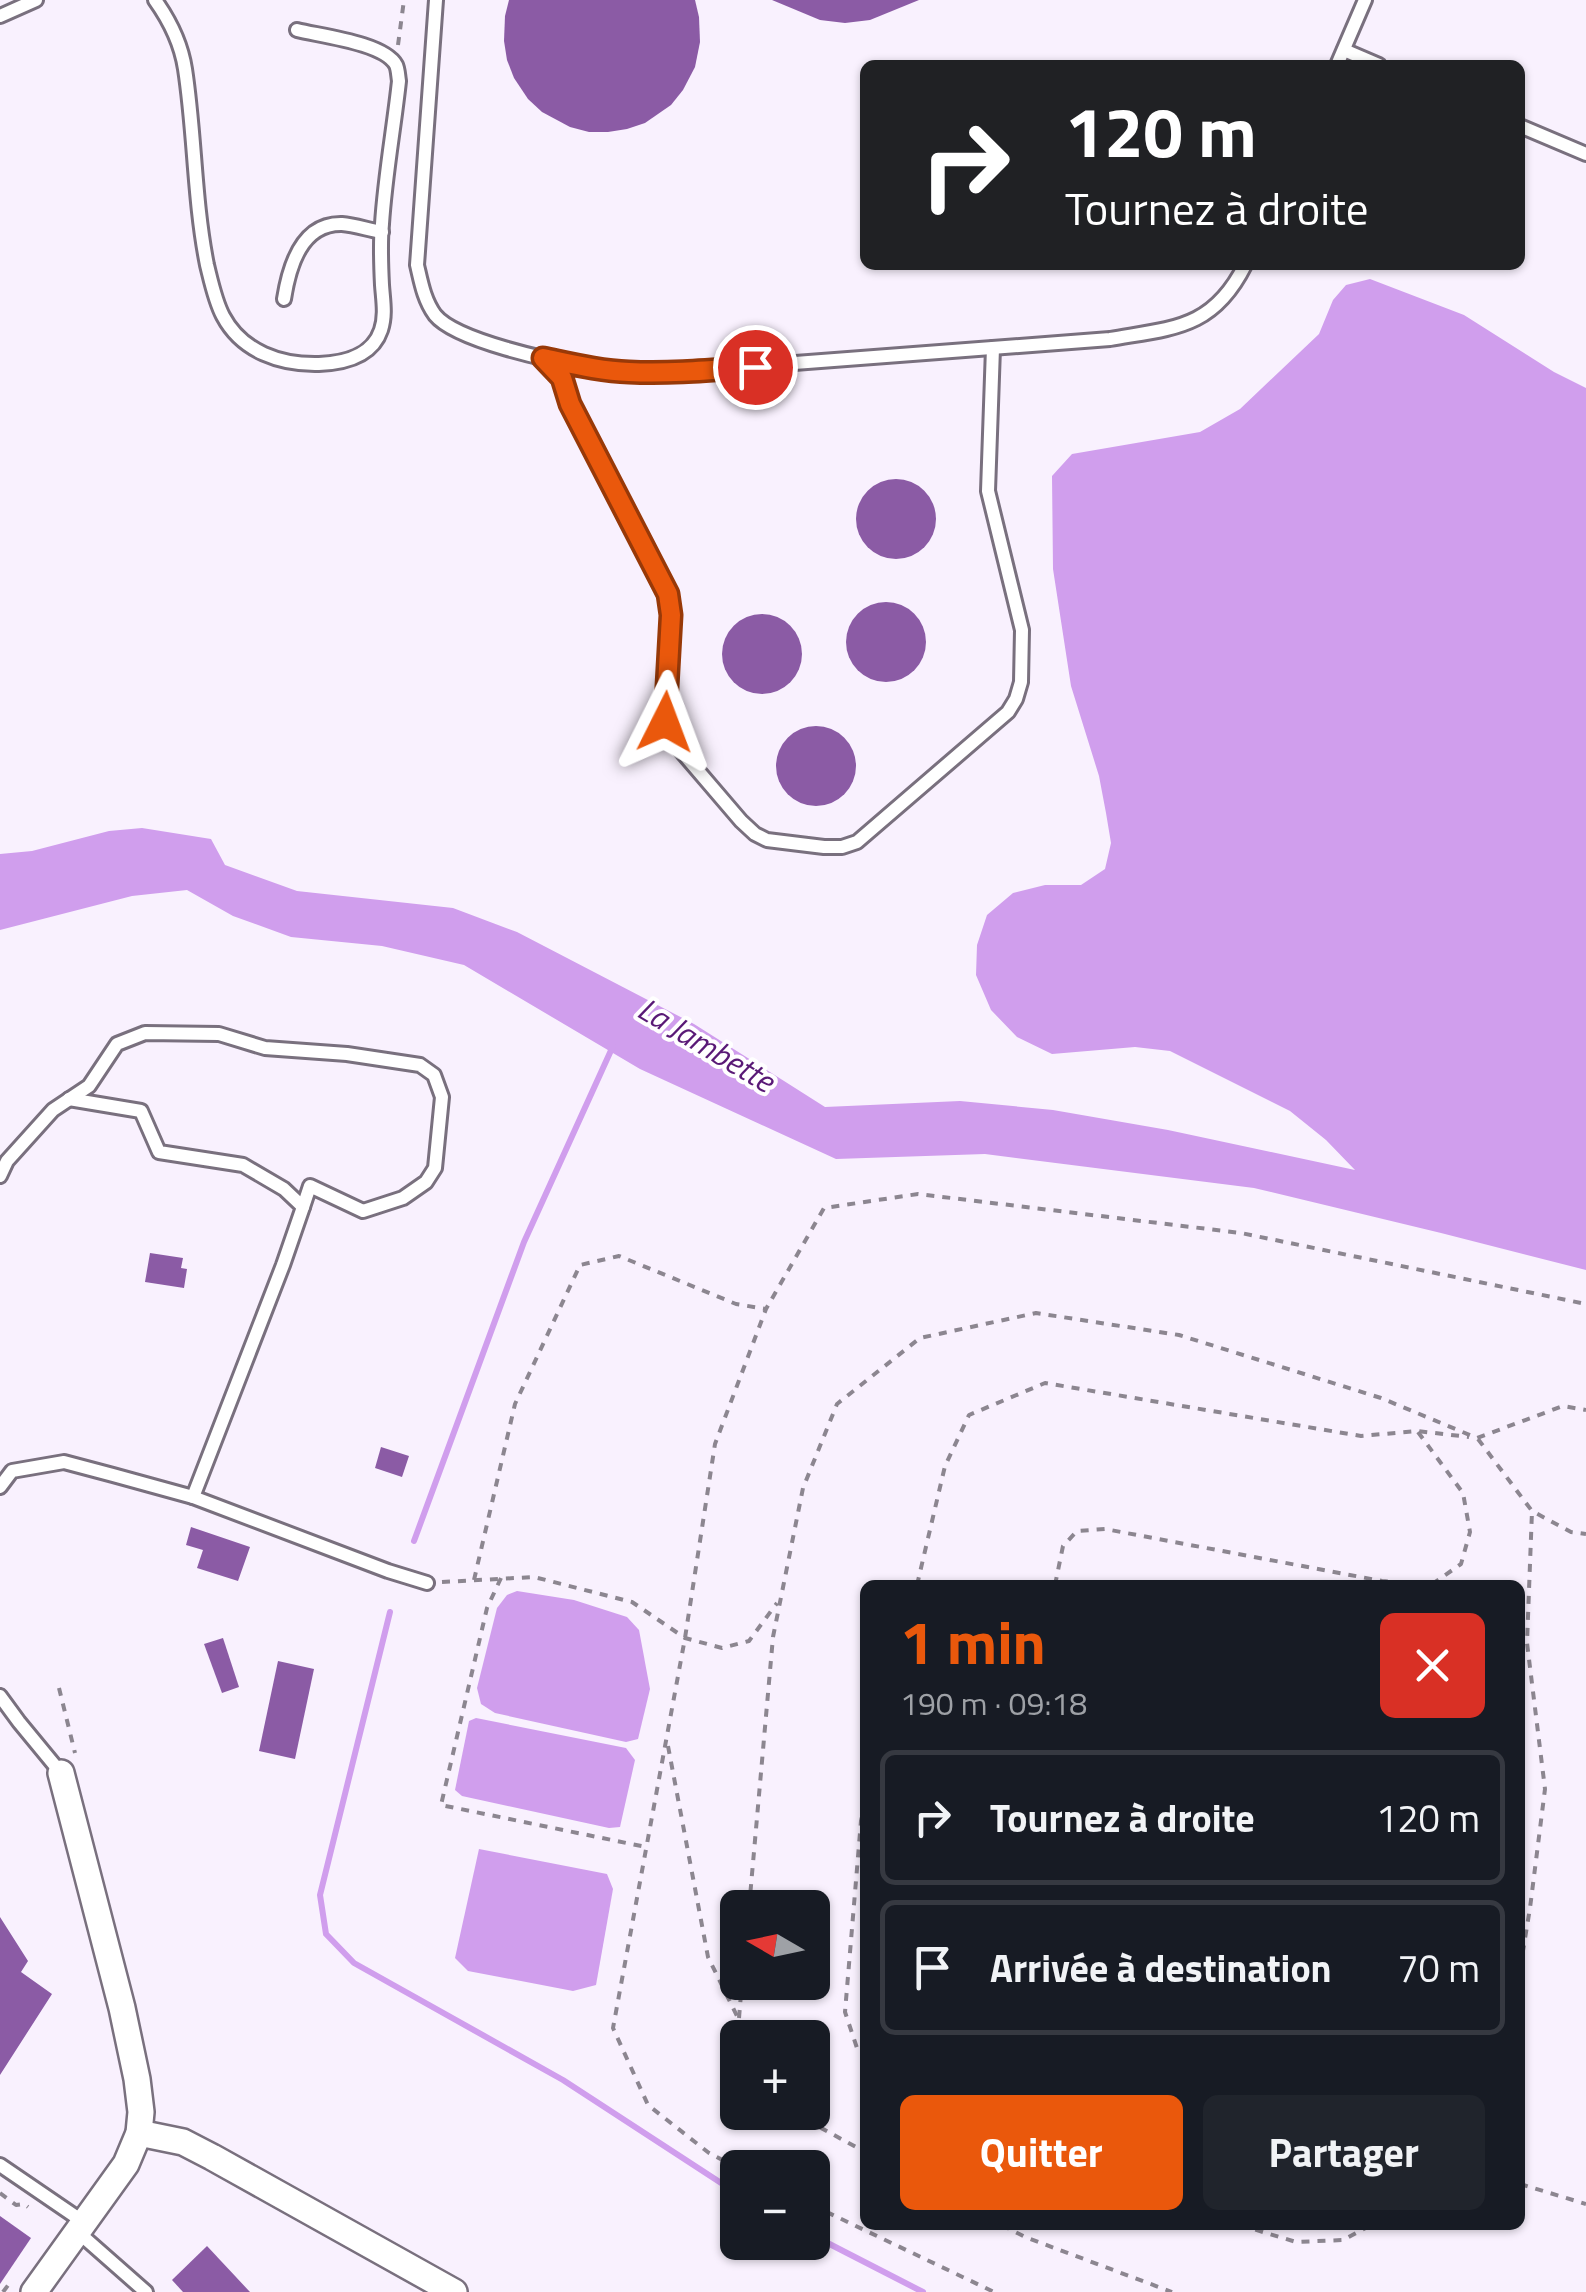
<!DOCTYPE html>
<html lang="fr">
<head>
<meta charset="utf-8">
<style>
  :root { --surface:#171b24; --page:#20242c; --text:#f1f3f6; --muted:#9ea1a6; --line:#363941; --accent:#ea580c }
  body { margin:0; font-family:"Titillium Web",sans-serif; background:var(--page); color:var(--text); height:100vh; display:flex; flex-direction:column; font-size:38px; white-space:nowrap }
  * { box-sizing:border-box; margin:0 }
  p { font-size:32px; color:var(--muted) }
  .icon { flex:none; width:55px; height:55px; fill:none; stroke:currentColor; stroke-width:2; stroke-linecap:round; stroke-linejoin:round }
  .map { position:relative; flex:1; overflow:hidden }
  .side { position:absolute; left:860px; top:1580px; width:665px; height:650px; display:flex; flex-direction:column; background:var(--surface); border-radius:15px; box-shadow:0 2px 8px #0004 }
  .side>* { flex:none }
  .hud { position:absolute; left:860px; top:60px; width:665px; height:210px; border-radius:15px; box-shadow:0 2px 8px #0004; background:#202124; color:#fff; overflow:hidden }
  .needle { width:65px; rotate:279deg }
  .buttons { position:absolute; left:720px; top:1890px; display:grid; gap:20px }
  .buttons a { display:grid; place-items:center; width:110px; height:110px; border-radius:15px; background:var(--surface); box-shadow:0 2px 8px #0004; font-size:50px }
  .pin { position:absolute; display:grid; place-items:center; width:85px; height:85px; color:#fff; margin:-42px; border:5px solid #fff; border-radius:50%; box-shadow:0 2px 10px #0007 }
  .me { position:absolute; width:110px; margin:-55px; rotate:3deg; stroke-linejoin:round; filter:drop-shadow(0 0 8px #0008) }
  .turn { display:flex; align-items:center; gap:35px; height:210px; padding:0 40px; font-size:45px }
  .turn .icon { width:130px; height:130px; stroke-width:2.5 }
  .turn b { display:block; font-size:70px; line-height:85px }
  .round { display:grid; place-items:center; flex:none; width:105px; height:105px; border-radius:15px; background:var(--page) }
  .headline { display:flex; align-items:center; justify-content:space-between; height:170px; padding:0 40px }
  h1 { font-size:60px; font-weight:700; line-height:75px; color:var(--accent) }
  .primary-button { display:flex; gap:20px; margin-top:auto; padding:20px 40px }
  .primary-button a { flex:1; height:115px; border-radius:15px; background:var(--accent); color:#fff; font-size:40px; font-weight:700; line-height:115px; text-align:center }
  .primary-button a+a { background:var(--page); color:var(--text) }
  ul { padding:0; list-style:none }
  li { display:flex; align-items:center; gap:30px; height:135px; margin:0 20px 15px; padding:0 20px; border:5px solid var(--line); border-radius:15px }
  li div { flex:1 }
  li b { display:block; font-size:38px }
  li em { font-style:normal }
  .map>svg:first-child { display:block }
  .water { fill:#d09eed }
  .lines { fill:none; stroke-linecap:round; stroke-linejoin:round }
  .stream { stroke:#d09eed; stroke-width:6 }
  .building { fill:#8b5ba5 }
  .lane-casing { stroke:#79707e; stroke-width:18 }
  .street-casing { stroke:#79707e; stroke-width:30 }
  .path { stroke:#8c8690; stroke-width:4; stroke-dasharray:8 8; stroke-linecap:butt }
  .lane { stroke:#fff; stroke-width:12 }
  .street { stroke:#fff; stroke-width:25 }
  .route-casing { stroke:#983908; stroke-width:25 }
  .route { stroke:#ea580c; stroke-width:18 }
  .labels { text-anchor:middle; stroke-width:8; stroke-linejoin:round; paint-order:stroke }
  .water-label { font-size:32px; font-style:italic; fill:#591976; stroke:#fff }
</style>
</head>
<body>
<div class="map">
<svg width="1586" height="2292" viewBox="0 0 1586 2292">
  <rect width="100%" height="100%" fill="#f9f1fe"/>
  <g class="water">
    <path d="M1370,279l94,36 90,57 32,16v882l-145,-37 -187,-45 -269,-34 -149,5 -196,-90 -176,-104 -82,-19 -91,-9 -58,-21 -46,-26 -55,6 -132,34v-76l32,-3 77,-20 33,-3 69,11 14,26 72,26 156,17 64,24 177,92 131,83 135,-6 93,9 115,20 187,40 -29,-30 -36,-29 -120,-60 -35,-4 -83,7 -35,-17 -26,-27 -15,-35 1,-30 10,-30 26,-22 32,-8h36l24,-16 6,-26 -5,-30 -7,-37 -28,-90 -18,-117 -1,-93 20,-22 128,-22 40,-23 79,-75 14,-34 13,-15z"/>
    <path d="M517,1591l57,9 53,17 12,13 11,59 -12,50 -12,3 -131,-29 -14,-9 -4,-16 20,-80 10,-13z"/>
    <path d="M476,1718l150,30 9,12 -15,67 -11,1 -147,-32 -7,-6 14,-69z"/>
    <path d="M479,1849l128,25 6,15 -17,96 -23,6 -105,-20 -13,-13z"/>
  </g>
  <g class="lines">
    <g class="stream">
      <path d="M414,1541l110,-299 89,-196"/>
      <path d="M390,1612l-70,283 6,39 28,29 209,117 175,114"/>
      <path d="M812,2235l111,57"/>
    </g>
  </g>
  <g class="building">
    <path d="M509,0h186l4,17 1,25 -5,25 -12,23 -12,15 -26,18 -18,6 -19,3h-19l-19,-5 -28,-15 -14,-13 -14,-21 -7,-18 -3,-19 1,-25z"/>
    <path d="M772,0h147l-49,20 -25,3 -25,-3z"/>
    <circle cx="896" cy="519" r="40"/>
    <circle cx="886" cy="642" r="40"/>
    <circle cx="762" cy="654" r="40"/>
    <circle cx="816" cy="766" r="40"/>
    <path d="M150,1253l33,5 -2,10 6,1 -3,19 -39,-6z"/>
    <path d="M381,1447l28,9 -7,21 -27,-9z"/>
    <path d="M191,1527l59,20 -12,34 -41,-13 6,-18 -17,-5z"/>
    <path d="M223,1638l16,49 -17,6 -18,-49z"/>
    <path d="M278,1661l36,8 -19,90 -36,-8z"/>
    <path d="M0,1917l28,44 -7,11 31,22 -52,81z"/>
    <path d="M0,2216l31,22 -31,46z"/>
    <path d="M207,2246l43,46h-67l-11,-12z"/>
  </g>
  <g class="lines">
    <defs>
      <g id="lane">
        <path d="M155,0c15,21 26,43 30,69 10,65 9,131 22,196 4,16 8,36 16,51 19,36 58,49 96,48 25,-1 53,-7 62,-34 5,-15 2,-30 1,-45 -1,-20 -2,-41 0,-61 3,-48 12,-96 17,-143 -1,-6 -1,-12 -3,-16 -12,-22 -75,-29 -99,-35"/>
        <path d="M436,0l-19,265c4,17 7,35 18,50 21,26 117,46 152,52 25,5 51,5 77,6l446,-34c63,-11 103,-10 135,-74"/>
        <path d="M0,16l36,-16"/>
        <path d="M1344,50l35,15"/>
        <path d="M1337,65l28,-65"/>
        <path d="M1520,126l66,28"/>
        <path d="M284,299c5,-32 17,-76 58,-75 13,1 27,6 40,8"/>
        <path d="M543,357l19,21 7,26 99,190 3,21 -6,106 5,17 71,83 14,13 12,6 57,7h18l15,-5 151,-130 8,-13 5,-17 1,-52 -34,-139 5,-143"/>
        <path d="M69,1099l72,12 18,41 84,13 41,24 19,18 -20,58 -90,232"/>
        <path d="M0,1176l7,-15 46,-51 36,-24 28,-42 28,-11 74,1 46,14 82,6 73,11 14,10 8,22 -7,71 -9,14 -23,16 -40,13 -53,-25 -7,21"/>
        <path d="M0,1487l12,-16 52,-9 49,13 80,22 195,74 39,12"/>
        <path d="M0,1696l19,26 42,51"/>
        <path d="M0,2165l85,58"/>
        <path d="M79,2233l67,59"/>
      </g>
      <g id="street">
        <path d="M139,2133l44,9 29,15 242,135"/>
        <path d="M34,2292l92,-128 13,-31 2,-21 -4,-33 -15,-71 -61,-235"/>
      </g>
    </defs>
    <use href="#lane" class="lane-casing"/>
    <use href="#street" class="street-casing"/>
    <g class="path">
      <path d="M398,45l6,-45"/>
      <path d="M1418,1432l45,61 7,39 -9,32 -30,21"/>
      <path d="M1478,1439l54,72 39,21 15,2"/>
      <path d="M501,1578l-14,30 -46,197 205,42"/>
      <path d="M474,1580l41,-176 65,-139 39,-9 117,48 30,5"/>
      <path d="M442,1582l92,-5 98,25 53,36 37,10 27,-7 28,-38"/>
      <path d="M917,1585l28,-119 24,-51 76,-32 316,53 56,-5 52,6"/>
      <path d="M1055,1585l8,-39 14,-15 28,-2 277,52 44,4"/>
      <path d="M59,1688l16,65"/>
      <path d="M668,1746l40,211 31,63 1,18"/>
      <path d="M865,1802l-4,19 -16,191 12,36 8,4"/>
      <path d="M749,1908l24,-271 30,-149 34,-84 83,-66 116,-25 143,22 202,63 96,40 86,-32 23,4"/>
      <path d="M1520,1969l10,-61 15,-119 -18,-146 5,-132"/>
      <path d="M739,2018l3,-36"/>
      <path d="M792,2112l73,40"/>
      <path d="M738,2168l-29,-15 -61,-48 -35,-77 72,-390 30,-194 51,-135 58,-101 94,-14 323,39 345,71"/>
      <path d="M1520,2184l66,20"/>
      <path d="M0,2193l16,12 8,-1 4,3"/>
      <path d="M812,2205l182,87"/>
      <path d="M1002,2225l23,12 147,55"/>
      <path d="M1240,2225l56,17 47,-2 28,-15"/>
      <path d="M3,2292l9,-12"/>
    </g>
    <use href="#lane" class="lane"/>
    <use href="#street" class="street"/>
  </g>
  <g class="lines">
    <defs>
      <path id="route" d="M665,722l6,-107 -3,-21 -98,-190 -8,-26 -19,-20c29,6 57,13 86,14 42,2 84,-2 126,-5"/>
    </defs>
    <use href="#route" class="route-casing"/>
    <use href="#route" class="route"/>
  </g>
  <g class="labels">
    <g class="water-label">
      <text transform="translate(706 1045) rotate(31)" y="11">La Jambette</text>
    </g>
  </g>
</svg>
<div class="buttons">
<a><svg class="needle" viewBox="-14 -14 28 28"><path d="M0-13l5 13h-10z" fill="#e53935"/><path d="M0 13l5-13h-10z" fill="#9ea1a6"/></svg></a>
<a>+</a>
<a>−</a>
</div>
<div class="pin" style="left:755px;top:367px;background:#d93025"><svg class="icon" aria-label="arrive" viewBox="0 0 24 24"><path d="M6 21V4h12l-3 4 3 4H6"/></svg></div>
<svg class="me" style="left:665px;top:722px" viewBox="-20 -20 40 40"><path d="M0-17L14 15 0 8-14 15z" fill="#ea580c" stroke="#fff" stroke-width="4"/></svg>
<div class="hud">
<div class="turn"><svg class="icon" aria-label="right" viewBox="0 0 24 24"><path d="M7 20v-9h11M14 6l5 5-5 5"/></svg><div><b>120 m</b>Tournez à droite</div></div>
</div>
<section class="side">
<div class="headline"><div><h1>1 min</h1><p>190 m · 09:18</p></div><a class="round" style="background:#d93025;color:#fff"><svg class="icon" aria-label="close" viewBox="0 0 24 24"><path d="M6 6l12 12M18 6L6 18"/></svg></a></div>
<ul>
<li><svg class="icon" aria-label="right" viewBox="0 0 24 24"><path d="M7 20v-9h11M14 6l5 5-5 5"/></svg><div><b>Tournez à droite</b></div><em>120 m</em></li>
<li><svg class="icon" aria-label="arrive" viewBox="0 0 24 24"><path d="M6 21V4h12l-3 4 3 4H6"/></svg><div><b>Arrivée à destination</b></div><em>70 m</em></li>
</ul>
<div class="primary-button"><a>Quitter</a><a>Partager</a></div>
</section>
</div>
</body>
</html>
